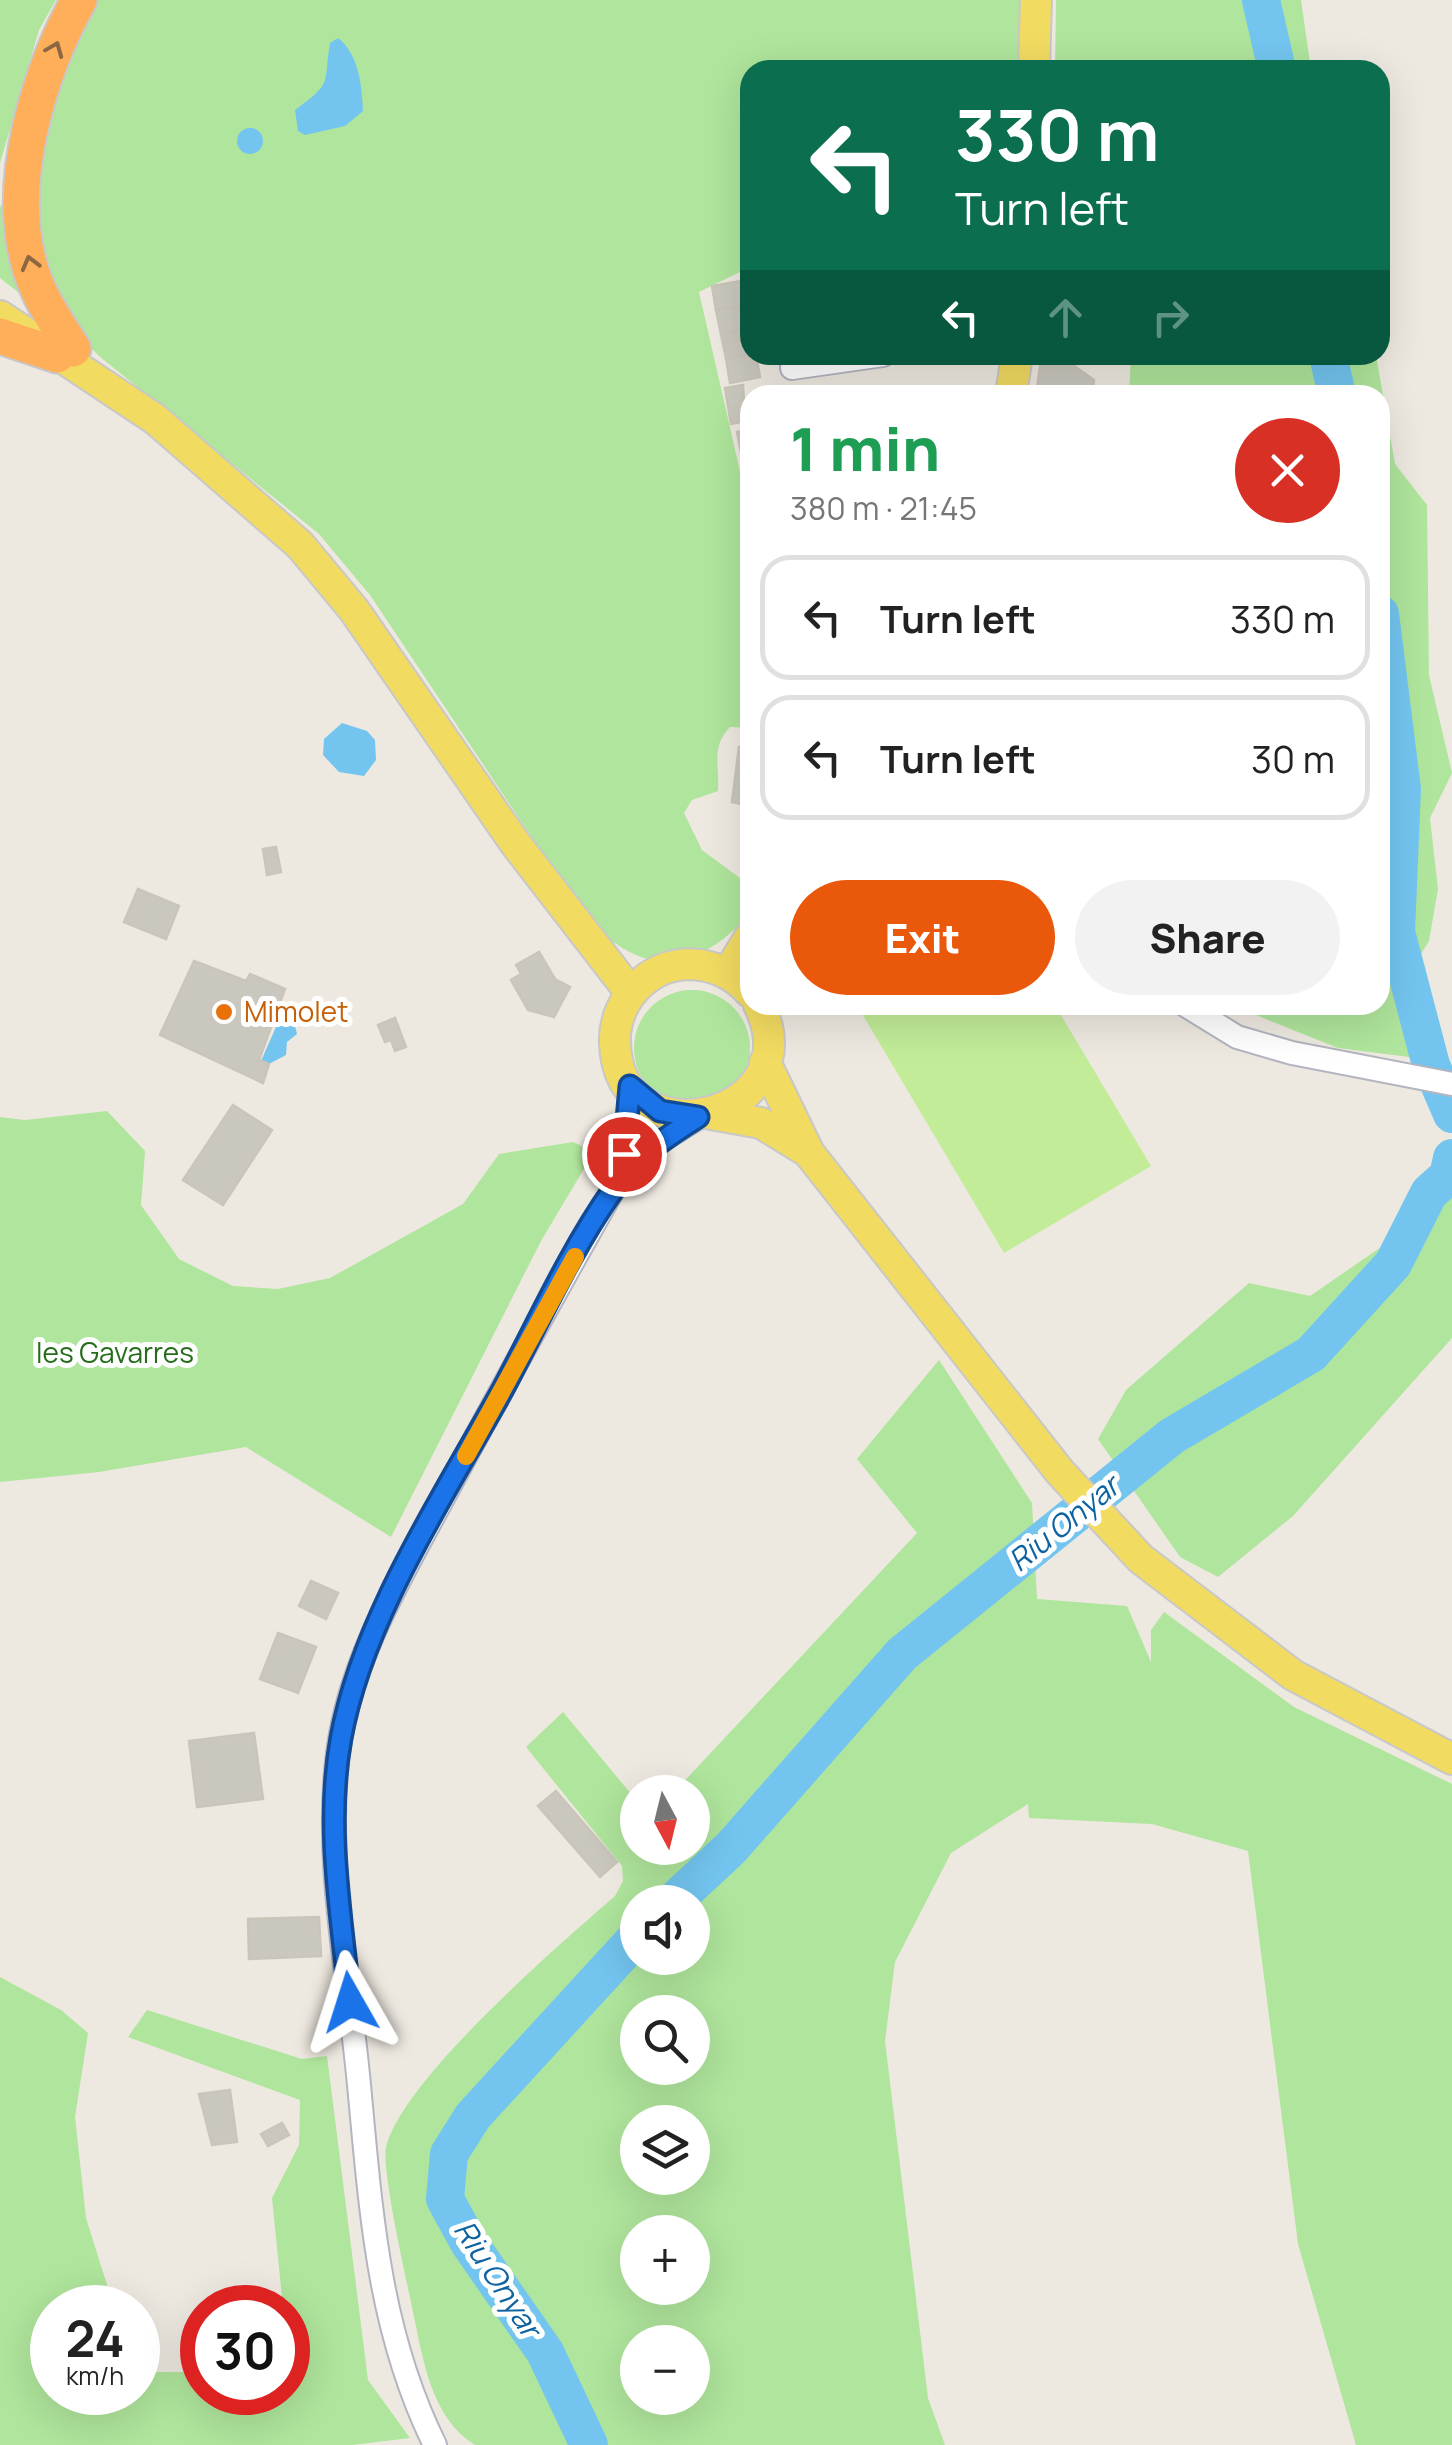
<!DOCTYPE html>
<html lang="en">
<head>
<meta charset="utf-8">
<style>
  :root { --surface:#fff; --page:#f2f2f2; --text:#222; --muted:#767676; --line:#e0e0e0; --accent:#ea580c }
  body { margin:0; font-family:Manrope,sans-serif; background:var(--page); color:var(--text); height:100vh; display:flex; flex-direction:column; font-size:38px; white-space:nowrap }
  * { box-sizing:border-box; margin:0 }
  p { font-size:32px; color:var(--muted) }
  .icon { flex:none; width:55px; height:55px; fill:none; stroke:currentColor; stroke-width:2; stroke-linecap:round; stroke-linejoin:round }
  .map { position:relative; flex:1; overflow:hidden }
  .details { position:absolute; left:740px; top:385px; width:650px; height:630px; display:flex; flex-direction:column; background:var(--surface); border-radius:30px; box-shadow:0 10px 40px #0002 }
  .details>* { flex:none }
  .guide { position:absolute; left:740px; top:60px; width:650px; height:305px; border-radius:30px; box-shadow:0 10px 40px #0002; background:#0b6e4f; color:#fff; overflow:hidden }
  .needle { width:65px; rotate:173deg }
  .fabs { position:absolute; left:620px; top:1775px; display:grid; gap:20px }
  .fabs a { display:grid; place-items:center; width:90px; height:90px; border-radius:50%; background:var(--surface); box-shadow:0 10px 40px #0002; font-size:50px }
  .speed { position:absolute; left:30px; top:2285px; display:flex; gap:20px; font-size:50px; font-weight:700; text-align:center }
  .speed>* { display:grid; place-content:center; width:130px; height:130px; border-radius:50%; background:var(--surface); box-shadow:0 10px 40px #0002; line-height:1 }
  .speed small { font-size:25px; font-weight:400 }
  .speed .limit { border:15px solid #d22; background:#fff; color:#111 }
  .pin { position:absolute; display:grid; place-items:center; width:85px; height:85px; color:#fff; margin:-42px; border:5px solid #fff; border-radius:50%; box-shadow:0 2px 10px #0007 }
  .me { position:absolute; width:110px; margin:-55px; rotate:354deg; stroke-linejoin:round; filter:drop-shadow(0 0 8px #0008) }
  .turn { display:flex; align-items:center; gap:35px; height:210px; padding:0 50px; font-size:45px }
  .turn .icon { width:130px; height:130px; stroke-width:2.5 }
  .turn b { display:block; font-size:70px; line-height:85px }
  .lanes { display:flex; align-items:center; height:95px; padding:0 50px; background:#0003; justify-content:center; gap:50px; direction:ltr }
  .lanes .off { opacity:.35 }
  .round { display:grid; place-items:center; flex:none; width:105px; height:105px; border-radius:52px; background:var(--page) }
  .overview { display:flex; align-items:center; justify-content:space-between; height:170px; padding:0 50px }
  h1 { font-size:60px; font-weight:800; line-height:75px; color:#1e9e55 }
  .cta { display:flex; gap:20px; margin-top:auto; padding:20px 50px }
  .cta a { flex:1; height:115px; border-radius:60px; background:var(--accent); color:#fff; font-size:40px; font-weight:800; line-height:115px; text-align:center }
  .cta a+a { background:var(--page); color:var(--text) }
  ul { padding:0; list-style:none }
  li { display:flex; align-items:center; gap:30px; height:125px; margin:0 20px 15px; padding:0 30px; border:5px solid var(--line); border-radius:30px }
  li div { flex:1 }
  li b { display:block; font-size:38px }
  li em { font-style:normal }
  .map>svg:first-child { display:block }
  .green { fill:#afe59c; fill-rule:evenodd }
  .pitch { fill:#c2ec98 }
  .water { fill:#73c5f0 }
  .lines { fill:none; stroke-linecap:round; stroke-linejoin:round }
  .river { stroke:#73c5f0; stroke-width:38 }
  .building { fill:#cac7be; stroke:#cac5b9; stroke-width:2.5 }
  .minor-casing { stroke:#b3b5c0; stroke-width:26 }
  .major-casing { stroke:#c8c8c8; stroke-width:34 }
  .highway-casing { stroke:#c8c8c8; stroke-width:39 }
  .minor { stroke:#fff; stroke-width:22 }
  .major { stroke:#f2db61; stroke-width:30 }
  .highway { stroke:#ffae5a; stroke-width:35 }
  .oneway { stroke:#8c6741 }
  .route-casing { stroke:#114b97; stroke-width:25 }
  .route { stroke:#1a73e8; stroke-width:18 }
  .slow { stroke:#f59e0b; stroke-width:18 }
  .food-dot { fill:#e8710a; stroke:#fff; stroke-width:4 }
  .labels { text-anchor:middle; stroke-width:10; stroke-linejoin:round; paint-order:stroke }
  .food-label { font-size:28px; fill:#c56008; stroke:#fff; text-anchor:start }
  .park-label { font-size:28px; fill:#256d1a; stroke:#fff }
  .water-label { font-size:30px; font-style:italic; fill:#0d63a1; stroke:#fff }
</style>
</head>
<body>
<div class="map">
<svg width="1452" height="2445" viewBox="0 0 1452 2445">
  <rect width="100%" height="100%" fill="#eee9e0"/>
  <g class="green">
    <path d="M0,0h56l-17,30 -39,133z"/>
    <path d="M88,0h933l-2,70h-269v197l-51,25 51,223v213l-20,-1c-20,21 -10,39 -12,64l-26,9 -8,13 18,37 42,31 4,13 -3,25c-57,60 -109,54 -162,-5l-213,-319 -51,-61 -220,-178 -23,-24 -34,-60 -6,-110 36,-128z"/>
    <path d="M1056,0h245l10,70h-256z"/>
    <path d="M11,195l21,108 -32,-25v-71z"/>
    <path d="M1131,355h245l19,109 32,41 2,170 23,98 -22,45 8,71 -9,52 -32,52 20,65 -79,-10 -92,-37 -4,-6h138v-610h-251z"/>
    <circle cx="692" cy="1048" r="58"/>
    <path d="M107,1111l38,40 -4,54 38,54 54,27 45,3 52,-11 133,-74 36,-50 74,-12 21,10 -53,89 -150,296 -145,-90 -147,25 -99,10v-365l25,3z"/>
    <path d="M1452,1186v152l-159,178 -75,61 -38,-20 -82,-118 28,-49 123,-107 61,13 135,-93z"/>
    <path d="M939,1360l93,143 5,96 90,7 24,56v-32l13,-18 130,95 158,77v661h-96l-58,-201 -50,-393 -96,-27 -123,-6 -1,-14 -77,49 -56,109 -10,79 43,357 17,47h-470c-44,-27 -52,-86 -62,-133 -6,-30 -32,-143 -27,-165 17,-68 174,-203 229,-251l8,-15 -1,-15 -96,-119 37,-35 74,89 1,47h54v-56h-18l243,-259 -60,-74zM638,1902h54v56h-54zM692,2012v56h-54v-56zM692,2122v56h-54v-56zM692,2232v56h-54v-56zM638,2342h54v56h-54z"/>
    <path d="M0,1977l61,33 27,23 -13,84 11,101 28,89 -62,1v84h86v-32l5,12h59v20h86v-84l-5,-1 -11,-109 27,-53 1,-45 -172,-63 19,-27 155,49 25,-3 41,324 42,58 -58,7h-352z"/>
  </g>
  <path class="pitch" d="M872,1005h183l96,161 -147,87 -143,-241z"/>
  <g class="water">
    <path d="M338,38c21,16 24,49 25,73l-18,15 -40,9 -7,-4 -3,-21c39,-28 28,-26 35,-67z"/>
    <circle cx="250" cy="141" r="13"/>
    <path d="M342,723l25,8 8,9 1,20 -12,16 -25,-4 -16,-17 1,-16z"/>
    <path d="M283,1011l9,2 5,21 -10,8 -1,13 -17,9 -8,-3z"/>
  </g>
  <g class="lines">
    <g class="river">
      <path d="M1261,0l16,70"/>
      <path d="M1328,355l9,40"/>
      <path d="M1380,614l22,175 -6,143 35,133 21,49"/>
      <path d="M673,1902l58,-54 171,-194 270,-218 139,-82 82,-90 36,-71 19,-17 4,-18"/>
      <path d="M589,2445l-44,-93 -76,-109 -24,-44 4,-45 24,-38 165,-180"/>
    </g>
  </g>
  <g class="building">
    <path d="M741,281l5,24 -30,5 -4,-24z"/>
    <path d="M746,305l4,24 -29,5 -5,-24z"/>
    <path d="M750,329v25l-24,4 -5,-24z"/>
    <path d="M750,354l6,1 4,22 -30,6 -4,-25z"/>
    <path d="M1041,359l29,4 24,17 -2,15h-56z"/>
    <path d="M743,385l2,36 -14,3 -6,-36z"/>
    <path d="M750,430v26l-8,1 -5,-25z"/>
    <path d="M739,747l11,2v57l-18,-4z"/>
    <path d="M276,847l5,25 -14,3 -4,-26z"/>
    <path d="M138,889l41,17 -13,33 -42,-17z"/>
    <path d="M539,952l16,27 15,8 -16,30 -26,-7 -17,-30 10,-6 -5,-9z"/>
    <path d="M194,961l52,20 4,-7 35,15 -26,71 10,4 -6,19 -103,-48z"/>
    <path d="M395,1018l11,29 -11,4 -4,-11 -6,2 -7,-17z"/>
    <path d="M233,1105l39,25 -49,75 -40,-25z"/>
    <path d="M311,1581l27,12 -12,26 -27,-13z"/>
    <path d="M278,1633l38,14 -18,46 -38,-14z"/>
    <path d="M254,1733l9,66 -66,8 -8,-66z"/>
    <path d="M556,1791l61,71 -17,15 -62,-71z"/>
    <path d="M319,1917l2,39 -72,3 -1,-40z"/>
    <path d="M230,2090l7,52 -25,3 -13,-51z"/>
    <path d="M282,2123l7,12 -21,11 -7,-12z"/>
  </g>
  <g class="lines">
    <defs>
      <g id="minor">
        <path d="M792,368l91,-13"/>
        <path d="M1185,1005l52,32 55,16 160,31"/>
        <path d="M616,1181l14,-57v-38"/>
        <path d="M435,2445c-57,-115 -64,-234 -76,-360 -10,-110 -35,-222 -21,-332 12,-96 66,-181 110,-264 54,-101 109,-200 165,-299l43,-46 43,-27"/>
      </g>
      <g id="major">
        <path d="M1034,70l2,-70"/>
        <path d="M0,316l155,103 145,126 54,65 161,233 116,150"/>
        <path d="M1011,395l6,-40"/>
        <path d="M728,973l22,-36"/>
        <path d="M750,992c-28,-31 -76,-39 -109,-9 -17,15 -27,37 -26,60 3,122 200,75 144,-38"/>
        <path d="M765,1062l44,91 251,319 81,87 152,116 159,84"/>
        <path d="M711,1114l50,9 44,27"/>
      </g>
      <g id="highway">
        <path d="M0,336l57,19"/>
        <path d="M73,349c-18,-29 -37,-55 -45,-89 -21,-82 11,-188 51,-260"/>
      </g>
    </defs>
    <use href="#minor" class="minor-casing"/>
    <use href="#major" class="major-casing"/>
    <use href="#highway" class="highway-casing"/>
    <use href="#minor" class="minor"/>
    <use href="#major" class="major"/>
    <use href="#highway" class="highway"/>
  </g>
  <defs><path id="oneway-chevron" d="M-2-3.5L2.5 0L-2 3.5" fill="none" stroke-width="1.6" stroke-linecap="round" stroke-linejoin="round" transform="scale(2.5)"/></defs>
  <g class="oneway">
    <use href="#oneway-chevron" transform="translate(55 49) rotate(-68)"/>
    <use href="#oneway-chevron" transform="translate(30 263) rotate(-105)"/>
  </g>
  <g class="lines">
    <defs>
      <path id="route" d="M350,2002c-9,-88 -25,-177 -9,-264 22,-121 103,-242 162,-349 35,-66 67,-138 110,-199 22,-32 53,-53 85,-73l-38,-6 -30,-25 -6,68"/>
    </defs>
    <use href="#route" class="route-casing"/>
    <use href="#route" class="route"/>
    <path class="slow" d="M466,1456l109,-199"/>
  </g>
  <circle class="food-dot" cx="224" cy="1012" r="10"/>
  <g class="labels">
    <g class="food-label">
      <text x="244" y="1022">Mimolet</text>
    </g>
    <g class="park-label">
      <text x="115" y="1363">les Gavarres</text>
    </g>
    <g class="water-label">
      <text transform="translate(1064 1524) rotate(-39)" y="10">Riu Onyar</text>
      <text transform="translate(497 2279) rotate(57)" y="10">Riu Onyar</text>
    </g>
  </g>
</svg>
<div class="fabs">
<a><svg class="needle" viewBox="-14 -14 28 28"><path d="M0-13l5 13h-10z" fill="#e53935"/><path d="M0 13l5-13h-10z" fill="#767676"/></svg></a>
<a><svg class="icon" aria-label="sound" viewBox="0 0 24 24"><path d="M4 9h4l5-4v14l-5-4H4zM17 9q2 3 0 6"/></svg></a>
<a><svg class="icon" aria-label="search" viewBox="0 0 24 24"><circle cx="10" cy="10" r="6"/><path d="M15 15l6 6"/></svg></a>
<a><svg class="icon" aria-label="layers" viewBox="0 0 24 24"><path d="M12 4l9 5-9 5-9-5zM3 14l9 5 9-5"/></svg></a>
<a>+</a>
<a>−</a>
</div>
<div class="speed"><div>24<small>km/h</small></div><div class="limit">30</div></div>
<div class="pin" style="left:624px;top:1154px;background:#d93025"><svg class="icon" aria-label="arrive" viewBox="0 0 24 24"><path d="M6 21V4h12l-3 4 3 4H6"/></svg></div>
<svg class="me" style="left:350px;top:2002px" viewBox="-20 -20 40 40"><path d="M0-17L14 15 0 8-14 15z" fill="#1a73e8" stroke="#fff" stroke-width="4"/></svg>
<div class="guide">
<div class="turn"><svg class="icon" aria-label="left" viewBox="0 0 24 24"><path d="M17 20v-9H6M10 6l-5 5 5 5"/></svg><div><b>330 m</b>Turn left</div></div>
<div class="lanes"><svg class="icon" aria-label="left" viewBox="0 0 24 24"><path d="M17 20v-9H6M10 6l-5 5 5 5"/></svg><svg class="icon off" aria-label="ahead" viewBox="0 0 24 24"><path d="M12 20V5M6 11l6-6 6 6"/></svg><svg class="icon off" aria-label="right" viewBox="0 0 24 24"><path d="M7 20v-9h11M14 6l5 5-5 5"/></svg></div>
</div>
<section class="details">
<div class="overview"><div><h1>1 min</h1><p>380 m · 21:45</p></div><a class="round" style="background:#d93025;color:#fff"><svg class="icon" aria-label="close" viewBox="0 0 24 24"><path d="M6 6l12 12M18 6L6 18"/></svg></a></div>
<ul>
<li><svg class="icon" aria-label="left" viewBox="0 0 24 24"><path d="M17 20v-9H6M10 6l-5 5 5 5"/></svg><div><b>Turn left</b></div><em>330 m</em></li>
<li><svg class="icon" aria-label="left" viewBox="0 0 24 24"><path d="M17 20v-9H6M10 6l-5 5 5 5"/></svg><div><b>Turn left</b></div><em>30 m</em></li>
</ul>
<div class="cta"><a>Exit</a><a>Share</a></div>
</section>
</div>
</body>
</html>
